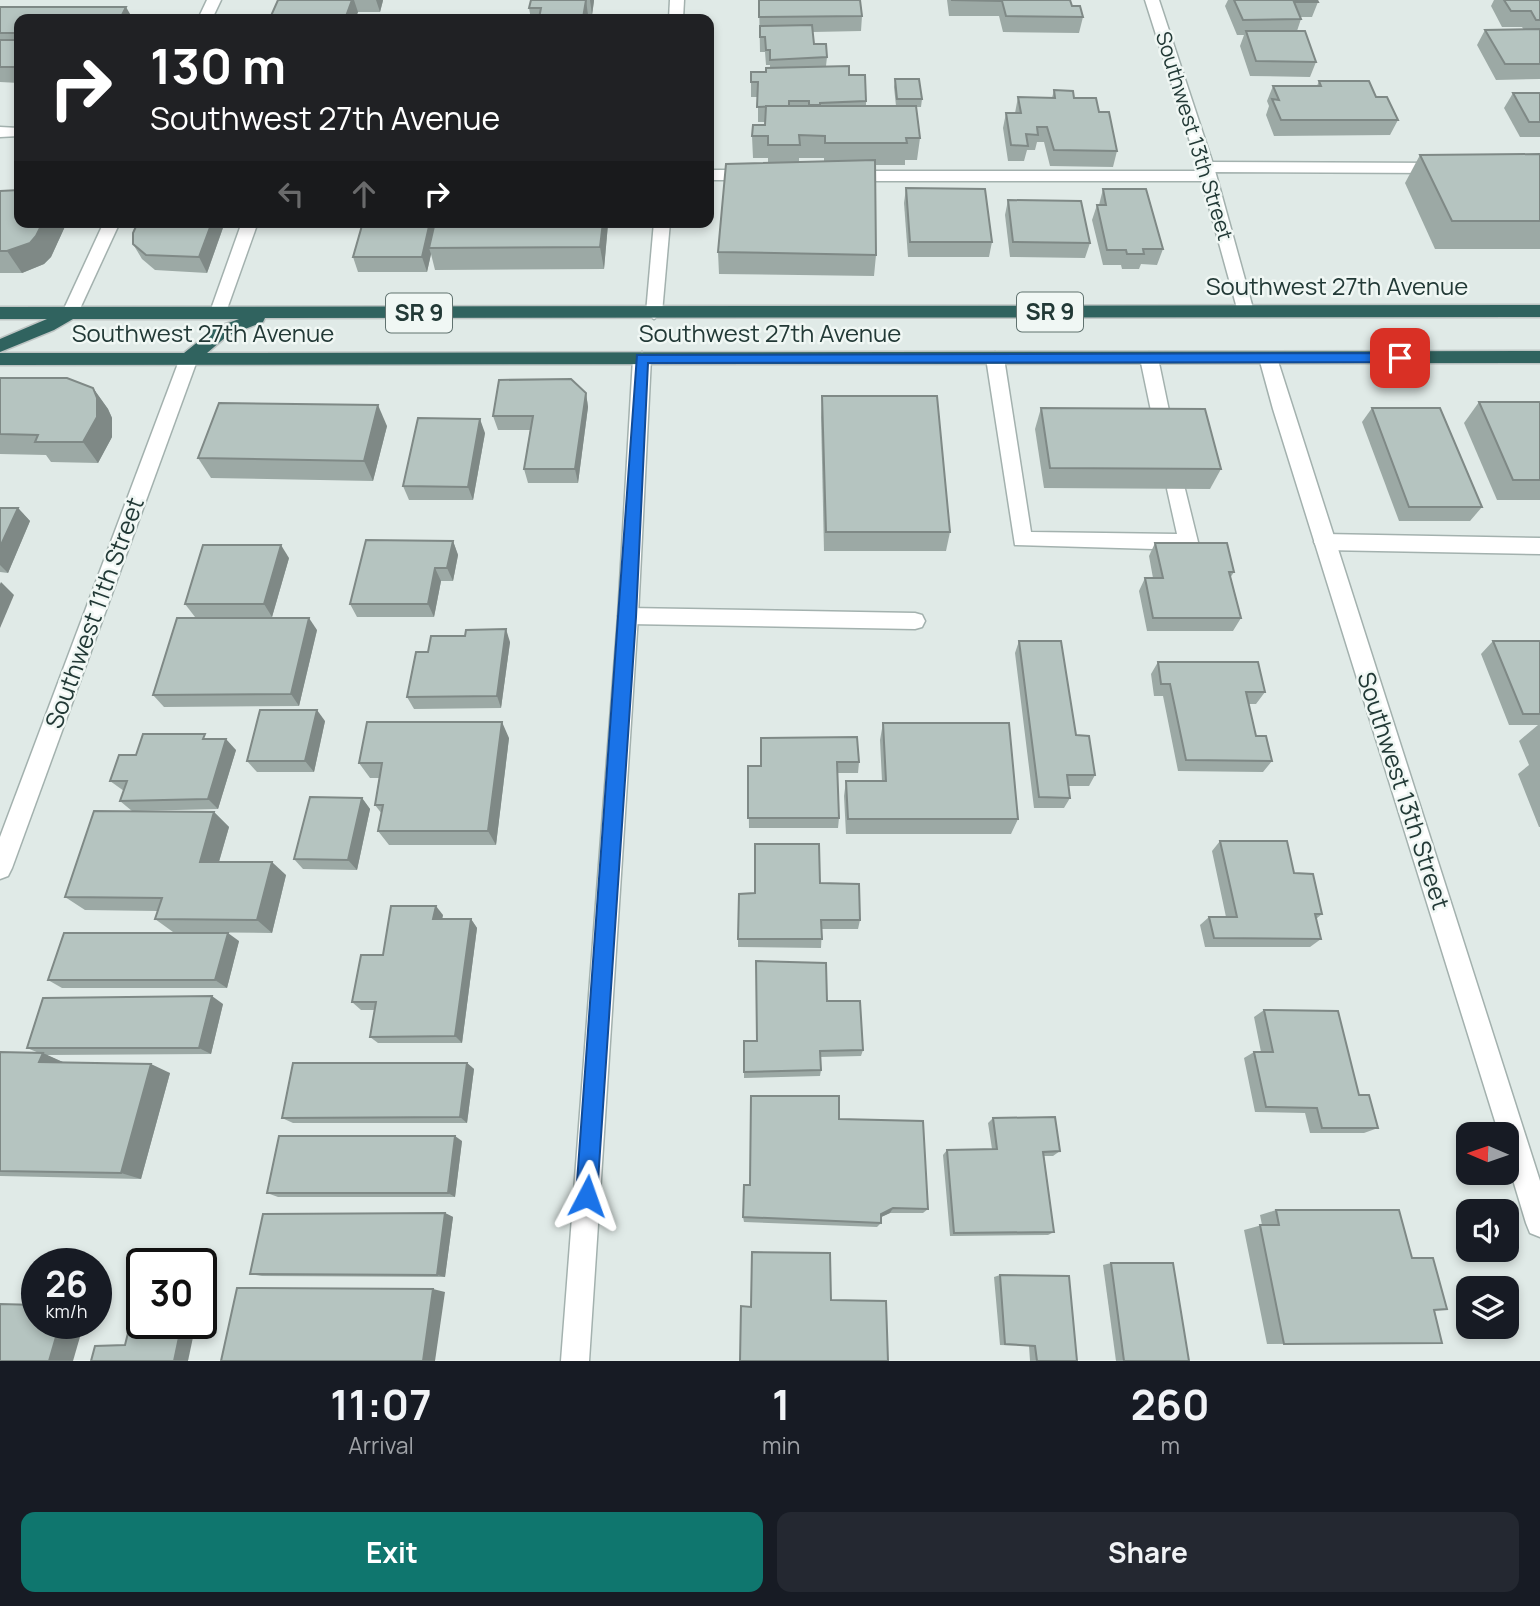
<!DOCTYPE html>
<html lang="en">
<head>
<meta charset="utf-8">
<style>
  :root { --surface:#171b24; --page:#242831; --text:#f1f3f6; --muted:#9ea1a6; --accent:#0f766e }
  body { margin:0; font-family:Manrope,sans-serif; background:var(--page); color:var(--text); height:100vh; display:flex; flex-direction:column; font-size:26px; white-space:nowrap }
  * { box-sizing:border-box; margin:0 }
  p { font-size:23px; color:var(--muted) }
  .icon { flex:none; width:38px; height:38px; fill:none; stroke:currentColor; stroke-width:2; stroke-linecap:round; stroke-linejoin:round }
  .map { position:relative; height:1361px; overflow:hidden }
  .drawer { display:flex; flex-direction:column; background:var(--surface); flex:1 }
  .drawer>* { flex:none }
  .banner { position:absolute; left:14px; top:14px; width:700px; height:214px; border-radius:14px; box-shadow:0 4px 10px #0003; background:#202124; color:#fff; overflow:hidden }
  .needle { width:46px; rotate:272deg }
  .buttons { position:absolute; left:1456px; top:1122px; display:grid; gap:14px }
  .buttons a { display:grid; place-items:center; width:63px; height:63px; border-radius:14px; background:var(--surface); box-shadow:0 4px 10px #0003; font-size:35px }
  .speed { position:absolute; left:21px; top:1248px; display:flex; gap:14px; font-size:35px; font-weight:700; text-align:center }
  .speed>* { display:grid; place-content:center; width:91px; height:91px; border-radius:50%; background:var(--surface); box-shadow:0 4px 10px #0003; line-height:1 }
  .speed small { font-size:18px; font-weight:400 }
  .speed .limit { border:4px solid #111; border-radius:10px; background:#fff; color:#111 }
  .pin { position:absolute; display:grid; place-items:center; width:60px; height:60px; color:#fff; margin:-30px; border-radius:14px; box-shadow:0 4px 10px #0006 }
  .me { position:absolute; width:77px; margin:-38px; rotate:4deg; stroke-linejoin:round; filter:drop-shadow(0 0 5px #0008) }
  .turn { display:flex; align-items:center; gap:24px; height:147px; padding:0 21px; font-size:32px }
  .turn .icon { width:91px; height:91px; stroke-width:2.5 }
  .turn b { display:block; font-size:49px; line-height:60px }
  .lanes { display:flex; align-items:center; height:66px; padding:0 21px; background:#0003; justify-content:center; gap:35px; direction:ltr }
  .lanes .off { opacity:.35 }
  .eta { display:flex; justify-content:space-evenly; align-items:center; height:119px; text-align:center }
  .eta b { font-size:42px; font-weight:700; line-height:49px }
  .cta { display:flex; gap:14px; margin-top:auto; padding:14px 21px }
  .cta a { flex:1; height:80px; border-radius:14px; background:var(--accent); color:#fff; font-size:28px; font-weight:700; line-height:80px; text-align:center }
  .cta a+a { background:var(--page); color:var(--text) }
  .map>svg:first-child { display:block }
  .lines { fill:none; stroke-linecap:round; stroke-linejoin:round }
  .lane-casing { stroke:#a3b1ae; stroke-width:3 }
  .street-casing { stroke:#a3b1ae; stroke-width:3 }
  .highway-casing { stroke:#bdc4c3; stroke-width:3 }
  .lane { fill:#fff; fill-rule:evenodd }
  .street { fill:#fff; fill-rule:evenodd }
  .highway { fill:#30635f; fill-rule:evenodd }
  .wall { fill:#9ca9a5; fill-rule:evenodd }
  .shaded-wall { fill:#7f8986 }
  .building { fill:#b5c4c0; stroke:#7f8986; stroke-width:2 }
  .route { fill:#1a73e8; stroke:#114b97; stroke-width:2 }
  .labels { text-anchor:middle; stroke-width:5; stroke-linejoin:round; paint-order:stroke }
  .far-street-label { font-size:21px; fill:#223936; stroke:#f0f7f4 }
  .shield { fill:#f0f7f4; stroke:#60726f; stroke-width:2 }
  .shield-label { font-size:23px; font-weight:bold; fill:#223936 }
  .street-label { font-size:24px; fill:#223936; stroke:#f0f7f4 }
</style>
</head>
<body>
<div class="map">
<svg width="1540" height="1361" viewBox="0 0 1540 1361">
  <rect width="100%" height="100%" fill="#e0eae7"/>
  <g class="lines">
    <defs>
      <g id="lane">
        <path d="M0,127l19,1v8l-19,1z"/>
        <path d="M1206,162l234,1 8,5 -8,5 -230,-1 6,4 -8,5h-362l-8,-5 8,-5h358l-6,-4z"/>
        <path d="M709,170h42l8,5 -8,5h-42z"/>
        <path d="M242,222h16l-32,90 -8,6 -8,-6z"/>
        <path d="M995,352l9,6 27,174 146,2 -10,-45 2,-5 7,-2 7,2 2,5 13,53 -3,5 -7,3 -173,-5 -29,-187z"/>
        <path d="M1149,352l9,6 15,72 -3,5h-12l-3,-5 -15,-72z"/>
        <path d="M1324,534l216,4v16l-216,-4 -7,-3 -3,-5 3,-5z"/>
        <path d="M628,608l287,5 7,2 3,6 -3,6 -7,2 -287,-5 -7,-2 -3,-6 3,-6z"/>
      </g>
      <g id="street">
        <path d="M207,0h14l-9,19h-14z"/>
        <path d="M670,0h14l-1,19h-14z"/>
        <path d="M1145,0h14l55,167 40,145 -2,4h-12l-2,-4 -40,-145z"/>
        <path d="M104,222h16l-42,91 -2,4h-12l-2,-4z"/>
        <path d="M654,222h16l-8,91 -8,6 -8,-6z"/>
        <path d="M189,352l9,6 -186,510 -4,8 -8,3v-42l180,-479z"/>
        <path d="M642,352l9,6 -13,258 -49,745h-28l57,-745 15,-258z"/>
        <path d="M1268,352l9,6 263,823v56l-10,-4 -4,-10 -19,-63v-26h-8l-226,-725 -14,-51z"/>
      </g>
      <path id="highway" d="M1540,305v12l-1275,1 -2,4 -36,14 -20,17 1333,-2v12l-1540,2v-12h184l31,-25 24,-9h-166l-19,11 -54,22v-13l47,-20h-47v-12z"/>
    </defs>
    <use href="#lane" class="lane-casing"/>
    <use href="#street" class="street-casing"/>
    <use href="#highway" class="highway-casing"/>
    <use href="#lane" class="lane"/>
    <use href="#street" class="street"/>
    <use href="#highway" class="highway"/>
  </g>
  <g class="wall">
    <path d="M278,0h105v1l-3,11h-22l-3,7h-84z"/>
    <path d="M531,0h63v2l-2,13h-4l-1,4h-56l-2,-11z"/>
    <path d="M759,0l103,16 -1,15 -48,1 1,12 13,13 -1,9 23,9 17,26v5h30l-2,-19 1,-8 27,20 -1,8h-5l4,31 -3,22h-12v5h-30l1,90 -2,21 -155,-2 -1,-22 50,-89v-5h-15l-1,-22 13,-11 1,-3h-8v-25h-7v-25h15l4,-5v-2h-4l-1,-13h-5zM799,158h25v4h-25z"/>
    <path d="M947,0h123l2,6 11,11 -4,16 -76,-1 -4,-16h-50z"/>
    <path d="M1228,0h89l1,2 -6,15h-12l1,2 -4,12 19,31 -6,15 -60,-1 -10,-30 4,-11h-7l-12,-29z"/>
    <path d="M1494,0h46v79l-44,1 -19,-35 8,-15h39l-2,-3h-20l-11,-21z"/>
    <path d="M0,7l19,12v64l-19,-1z"/>
    <path d="M1319,81l57,16 22,23 -8,15 -116,1 -8,-21 3,-9 -2,-5 6,-15h44z"/>
    <path d="M1054,90l20,8 25,14 18,39 -4,16 -63,-1 -6,-24h-7l-2,8h-8l-3,11h-16l-5,-33 3,-15h9l3,-16 34,1z"/>
    <path d="M1513,93h27v44h-20l-16,-29z"/>
    <path d="M1540,154v95h-105l-30,-66 15,-28z"/>
    <path d="M906,188l86,54 -3,15h-81l-4,-54z"/>
    <path d="M1103,189l60,60 -6,16 -16,-1 -2,5h-17l-1,-4h-18l-11,-45 5,-15h2z"/>
    <path d="M0,191l19,31h48l-16,35 -7,7 -22,9h-22z"/>
    <path d="M1008,200l82,43 -5,15 -75,-1 -5,-42z"/>
    <path d="M138,222h87l-18,51 -52,-3 -13,-11 -9,-15z"/>
    <path d="M608,224l-4,45 -169,1 -4,-16 -4,18h-69l-5,-15z"/>
    <path d="M0,378l93,10 15,21 4,9v19l-14,26 -47,-1 -5,-7 -46,-1z"/>
    <path d="M586,393l2,14 -10,76h-50l-4,-14 6,-39h-32l-5,-14z"/>
    <path d="M822,396l128,136 -4,19h-122l-3,-134z"/>
    <path d="M1479,402h61v98h-43l-33,-77z"/>
    <path d="M1041,408l180,61 -11,20 -166,-1 -9,-59z"/>
    <path d="M1372,408l110,99 -12,14h-71l-37,-99z"/>
    <path d="M387,426l-14,55 -162,-3 -13,-20z"/>
    <path d="M485,433l-12,67h-64l-6,-14z"/>
    <path d="M0,508h18l12,13 -22,52 -8,-1z"/>
    <path d="M453,541l5,14 -5,26h-12l-7,36h-77l-7,-13z"/>
    <path d="M1155,543l79,29 -4,6 11,40 -8,13h-86l-8,-40 6,-13h8l-4,-22z"/>
    <path d="M289,558l-17,59h-77l-10,-13z"/>
    <path d="M317,630l-18,76 -135,1 -11,-12z"/>
    <path d="M1019,641l57,94 19,40 -6,11h-21l2,12 -6,10h-30l-19,-155z"/>
    <path d="M1493,641h47v186h-1l-21,-53 11,-9 -10,-24 19,-16h-29l-28,-71z"/>
    <path d="M510,642l-9,66 -87,1 -7,-12 21,-45z"/>
    <path d="M1158,662l107,30 -9,12h-8l8,32 16,25 -9,11 -85,-1 -15,-75h-9l-3,-22z"/>
    <path d="M325,721l-11,51h-57l-10,-11z"/>
    <path d="M883,723l135,96 -7,15h-165l-2,-38 2,-15h36l-2,-41z"/>
    <path d="M509,738l-13,107h-107l-11,-14 4,-17 -7,-9 4,-27h-9l-11,-15z"/>
    <path d="M761,738l98,24 -1,11h-21l2,45 -1,10h-89l-1,-62h13z"/>
    <path d="M209,739l27,11 -18,59 -83,2 79,1 15,15 -10,35 67,13 -14,58 -99,-1 -18,-13 3,-8 -73,-1 -20,-13 67,-86 -12,-10 4,-10 -14,-10 26,-26z"/>
    <path d="M362,798l8,11 -13,61 -54,-1 -9,-10z"/>
    <path d="M1220,841l74,32 28,41 -6,5 5,20 -11,8h-105l-5,-22 9,-8h17l-14,-66z"/>
    <path d="M820,883l40,37 -2,9h-36l-1,19 -83,-1v-8l17,-46z"/>
    <path d="M443,915l-1,4h29l6,9 -15,115h-84l-8,-6 5,-27h-14l-9,-8 31,-47z"/>
    <path d="M239,941l-12,47h-165l-14,-8z"/>
    <path d="M827,1001l36,49 -2,6 -41,1 1,13 -1,6 -76,2v-6l13,-31z"/>
    <path d="M223,1004l-12,50 -165,1 19,8 105,10 -29,106 -141,-3v-124l39,1 -12,-5z"/>
    <path d="M1264,1010l95,85 19,33 -14,5h-54l-5,-20 -50,-1 -11,-54 10,-6h7l-7,-35z"/>
    <path d="M467,1063l7,6 -7,54h-174l-11,-5z"/>
    <path d="M993,1118l67,33 -7,5h-9l10,76 -6,3 -98,1 -7,-81 4,-5 45,-1 -4,-26z"/>
    <path d="M839,1119l89,90 -5,4h-33l-9,4v6l-4,4 -133,-5 -1,-5 7,-32z"/>
    <path d="M462,1141l-7,56h-177l-11,-4z"/>
    <path d="M1276,1210l136,48 30,85 -175,1 -23,-114 18,-5 -2,-10z"/>
    <path d="M445,1213l8,4 -8,60 -183,-1 -12,-2z"/>
    <path d="M1111,1263l78,98h-73l-13,-96z"/>
    <path d="M1000,1275l77,86h-47l-1,-15 -29,-1 -6,-68z"/>
  </g>
  <g class="shaded-wall">
    <path d="M352,0h2l4,12 -3,7h-10z"/>
    <path d="M376,0h7l-3,12z"/>
    <path d="M586,0l2,15 -1,4h-4z"/>
    <path d="M590,0h4l-2,15z"/>
    <path d="M126,7l7,12h-13z"/>
    <path d="M43,222h24l-16,35 -7,7 -22,9 -15,-22z"/>
    <path d="M212,222h13l-18,51 -8,-16z"/>
    <path d="M430,222h8l-9,26 2,6 -4,18 -5,-15z"/>
    <path d="M603,222h5v2l-4,45 -4,-22z"/>
    <path d="M93,388l15,21 4,9v19l-14,26 -15,-21z"/>
    <path d="M586,393l2,14 -10,76 -3,-14z"/>
    <path d="M378,405l9,21 -14,55 -9,-20z"/>
    <path d="M480,419l5,14 -12,67 -5,-13z"/>
    <path d="M18,508l12,13 -22,52 -8,-8v-18z"/>
    <path d="M453,541l5,14 -5,26 -6,-13z"/>
    <path d="M281,545l8,13 -17,59 -8,-13z"/>
    <path d="M435,568l6,13 -7,36 -6,-13z"/>
    <path d="M1,582l13,13 -14,33v-44z"/>
    <path d="M309,618l8,12 -18,76 -8,-12z"/>
    <path d="M506,629l4,13 -9,66 -4,-12z"/>
    <path d="M317,710l8,11 -11,51 -9,-11z"/>
    <path d="M502,722l7,16 -13,107 -8,-14z"/>
    <path d="M226,739l10,11 -18,59 -10,-10z"/>
    <path d="M362,798l8,11 -13,61 -9,-10z"/>
    <path d="M214,812l15,15 -14,48 -15,-13z"/>
    <path d="M272,862l14,13 -14,58 -15,-13z"/>
    <path d="M436,906l7,9 -3,13 -7,-9z"/>
    <path d="M471,919l6,9 -15,115 -7,-7z"/>
    <path d="M228,933l11,8 -12,47 -12,-8z"/>
    <path d="M212,996l11,8 -12,50 -12,-6z"/>
    <path d="M43,1053l22,10 -26,-1z"/>
    <path d="M467,1063l7,6 -7,54 -7,-6z"/>
    <path d="M151,1064l19,9 -29,106 -20,-6z"/>
    <path d="M455,1136l7,5 -7,56 -7,-4z"/>
    <path d="M893,1208l-3,5 -13,6 4,-5z"/>
    <path d="M445,1213l8,4 -8,60 -8,-2z"/>
    <path d="M433,1289l12,3 -10,69h-12z"/>
    <path d="M60,1323h24l-11,38h-24z"/>
    <path d="M182,1323h14l-8,38h-14z"/>
  </g>
  <g class="building">
    <path d="M278,0h74l-7,19 -75,-1z"/>
    <path d="M531,0h55l-3,18h-44l2,-10h-12z"/>
    <path d="M759,0h101l2,16 -103,1z"/>
    <path d="M951,0h119l2,6h8l3,11 -77,-1 -4,-15z"/>
    <path d="M1234,0h83l1,2h-24l7,17 -58,1z"/>
    <path d="M1504,0h36v20h-4l-5,-9h-20z"/>
    <path d="M0,7h126l-6,12h-101v14h-19z"/>
    <path d="M812,25l2,19h12l1,13 -57,3v-10h-4l-1,-13h-5v-11z"/>
    <path d="M1540,29v35h-35l-20,-34z"/>
    <path d="M1246,31h59l11,31 -60,-1z"/>
    <rect x="0" y="40" width="19" height="27"/>
    <path d="M849,66v9h16l1,26 -46,2v2h-11v-4h-20v5l-32,1 1,-25h-7v-10h15v-4z"/>
    <path d="M895,79h24l3,20h-25z"/>
    <path d="M1319,81h50l7,16h11l11,23h-117l-9,-21 7,1 -6,-14h48z"/>
    <path d="M1054,90l19,1 1,7h22l3,14h10l8,39 -63,-1 -7,-23h-10l1,8 -12,-1 2,12 -17,-1 -5,-32h15l-3,-16 37,1z"/>
    <path d="M1513,93h27v29h-11z"/>
    <path d="M766,106h150l4,32h-14l1,5h-82v-7l-26,-1 1,10h-32v-9h-16l1,-11h12z"/>
    <path d="M1540,154v67h-88l-32,-66z"/>
    <path d="M875,160l1,95 -158,-3 8,-88z"/>
    <path d="M906,188l79,1 7,53h-82z"/>
    <path d="M1103,189h43l17,60h-20l1,5h-17l-1,-4h-19l-10,-45h9z"/>
    <path d="M19,190v32h24l-7,14 -6,7 -23,8h-7v-60z"/>
    <path d="M1008,200l73,1 9,42 -77,-1z"/>
    <path d="M138,222h74l-13,35 -53,-2 -13,-11v-11z"/>
    <path d="M363,222h67l-8,35h-69z"/>
    <path d="M435,222h168l-3,25 -171,1z"/>
    <path d="M0,378h67l26,10 4,10v19l-14,25h-48l3,-7 -38,-1z"/>
    <path d="M571,379l15,14 -11,76h-51l9,-53h-40l6,-36z"/>
    <path d="M822,396h115l13,136h-124z"/>
    <path d="M1479,402h61v78h-27z"/>
    <path d="M219,403l159,2 -14,56 -166,-3z"/>
    <path d="M1041,408l164,1 16,60 -171,-1z"/>
    <path d="M1372,408h68l42,99h-73z"/>
    <path d="M418,418l62,1 -12,68 -65,-1z"/>
    <path d="M0,508h18l-18,39z"/>
    <path d="M366,540l87,1 -6,27h-12l-7,36h-78z"/>
    <path d="M1155,543h72l7,29h-5l12,46h-88l-8,-40h18z"/>
    <path d="M203,545h78l-17,59h-79z"/>
    <path d="M177,618h132l-18,76 -138,1z"/>
    <path d="M506,629l-9,67 -90,1 9,-45h12l3,-16h34l1,-6z"/>
    <path d="M1019,641h42l15,94 13,1 6,39h-28l3,23 -31,-1z"/>
    <path d="M1493,641h47v73h-17z"/>
    <path d="M1158,662h100l7,30h-19l10,44h10l6,25 -86,-1 -16,-76h-9z"/>
    <path d="M260,710h57l-12,51h-58z"/>
    <path d="M367,722h135l-14,109h-110l5,-26h-8l7,-42h-23z"/>
    <path d="M883,723h126l9,96h-170l-2,-38h40z"/>
    <path d="M143,734h62l-2,5h23l-18,60 -88,2 7,-20h-17l9,-26h17z"/>
    <path d="M857,737l2,25h-22l2,56h-91v-52h13v-28z"/>
    <path d="M310,797l52,1 -14,62 -54,-1z"/>
    <path d="M94,811l120,1 -14,50h72l-15,58 -102,-1 7,-21 -97,-1z"/>
    <path d="M1220,841h67l7,32 19,1 9,40h-7l6,25 -107,-1 -5,-21h28z"/>
    <path d="M755,844h64l1,39 39,1 1,36h-39l1,19h-84l1,-45 16,-1z"/>
    <path d="M391,906h45l-3,13h38l-16,117 -85,1 6,-35h-24l9,-47h22z"/>
    <path d="M64,933h164l-13,47h-167z"/>
    <path d="M756,961l70,2 1,38h33l3,49 -43,1 1,19 -77,2v-31h13z"/>
    <path d="M212,996l-13,52h-172l16,-50z"/>
    <path d="M1264,1010l74,1 21,84h10l9,33h-56l-5,-20 -51,-1 -12,-55h19z"/>
    <path d="M0,1052l43,1 -4,9 112,2 -30,109 -121,-2z"/>
    <path d="M293,1063h174l-7,54 -178,1z"/>
    <path d="M751,1096h88v23l84,2 5,88 -35,-1 -12,6v9l-138,-6 1,-32h6z"/>
    <path d="M1055,1117l5,34 -17,1 11,80 -100,1 -7,-83 50,-1 -4,-31z"/>
    <path d="M279,1136h176l-7,57h-181z"/>
    <path d="M1276,1210h123l13,48h21l14,51 -13,1 8,33 -158,1 -24,-119h19z"/>
    <path d="M445,1213l-8,62 -187,-1 13,-60z"/>
    <path d="M752,1252l78,1 1,47 55,1 2,60h-148l1,-55 10,1z"/>
    <path d="M1111,1263h62l16,98h-65z"/>
    <path d="M1000,1275l69,1 8,85h-40l-2,-15 -30,-2z"/>
    <path d="M237,1288l196,1 -10,72h-202z"/>
    <path d="M0,1304l37,1v18h23l-11,38h-49z"/>
    <path d="M134,1309h8v14h40l-8,38h-83l4,-15 30,-1z"/>
  </g>
  <path class="route" d="M1400,353l6,5 -6,4 -752,1 -12,254 -39,579 -3,7 -7,3 -8,-3 -3,-7 61,-841z"/>
  <g class="labels">
    <g class="far-street-label">
      <text transform="translate(1194 136) rotate(73)" y="7">Southwest 13th Street</text>
    </g>
    <g class="shield">
      <rect x="1017" y="292.5" width="66" height="39" rx="5"/>
      <rect x="386" y="293.5" width="66" height="39" rx="5"/>
    </g>
    <g class="shield-label">
      <text x="1050" y="320">SR 9</text>
      <text x="419" y="321">SR 9</text>
    </g>
    <g class="street-label">
      <text x="1337" y="295">Southwest 27th Avenue</text>
      <text x="203" y="342">Southwest 27th Avenue</text>
      <text x="770" y="342">Southwest 27th Avenue</text>
      <text transform="translate(95 613) rotate(-70)" y="8">Southwest 11th Street</text>
      <text transform="translate(1403 791) rotate(72)" y="8">Southwest 13th Street</text>
    </g>
  </g>
</svg>
<div class="buttons">
<a><svg class="needle" viewBox="-14 -14 28 28"><path d="M0-13l5 13h-10z" fill="#e53935"/><path d="M0 13l5-13h-10z" fill="#9ea1a6"/></svg></a>
<a><svg class="icon" aria-label="sound" viewBox="0 0 24 24"><path d="M4 9h4l5-4v14l-5-4H4zM17 9q2 3 0 6"/></svg></a>
<a><svg class="icon" aria-label="layers" viewBox="0 0 24 24"><path d="M12 4l9 5-9 5-9-5zM3 14l9 5 9-5"/></svg></a>
</div>
<div class="speed"><div>26<small>km/h</small></div><div class="limit">30</div></div>
<div class="pin" style="left:1400px;top:358px;background:#d93025"><svg class="icon" aria-label="arrive" viewBox="0 0 24 24"><path d="M6 21V4h12l-3 4 3 4H6"/></svg></div>
<svg class="me" style="left:587px;top:1196px" viewBox="-20 -20 40 40"><path d="M0-17L14 15 0 8-14 15z" fill="#1a73e8" stroke="#fff" stroke-width="4"/></svg>
<div class="banner">
<div class="turn"><svg class="icon" aria-label="right" viewBox="0 0 24 24"><path d="M7 20v-9h11M14 6l5 5-5 5"/></svg><div><b>130 m</b>Southwest 27th Avenue</div></div>
<div class="lanes"><svg class="icon off" aria-label="left" viewBox="0 0 24 24"><path d="M17 20v-9H6M10 6l-5 5 5 5"/></svg><svg class="icon off" aria-label="ahead" viewBox="0 0 24 24"><path d="M12 20V5M6 11l6-6 6 6"/></svg><svg class="icon" aria-label="right" viewBox="0 0 24 24"><path d="M7 20v-9h11M14 6l5 5-5 5"/></svg></div>
</div>
</div>
<section class="drawer">
<div class="eta">
<div><b>11:07</b><p>Arrival</p></div>
<div><b>1</b><p>min</p></div>
<div><b>260</b><p>m</p></div>
</div>
<div class="cta"><a>Exit</a><a>Share</a></div>
</section>
</body>
</html>
